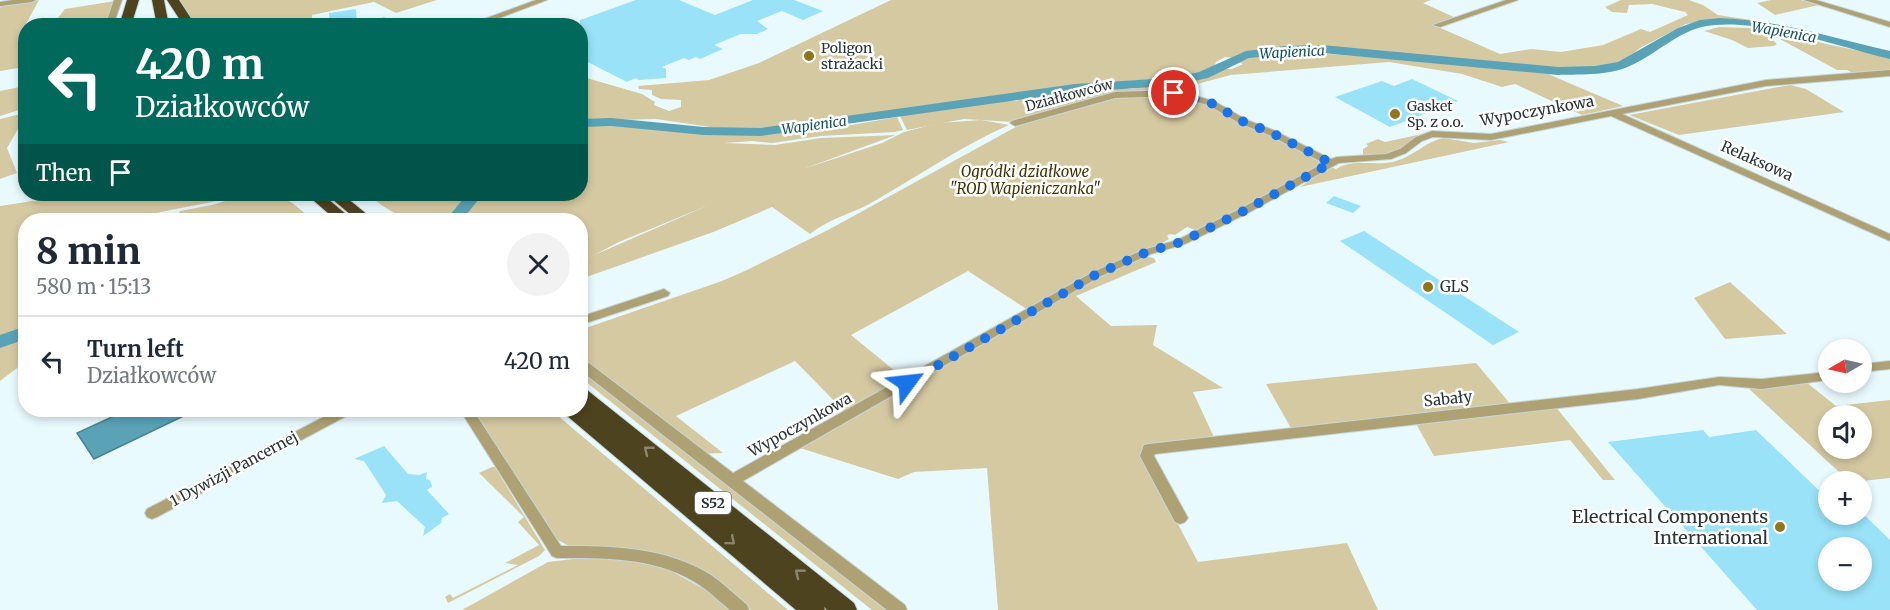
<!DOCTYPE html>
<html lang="en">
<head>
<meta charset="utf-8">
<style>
  :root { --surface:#fff; --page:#f2f2f3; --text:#1f2937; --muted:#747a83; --line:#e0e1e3 }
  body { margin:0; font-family:Merriweather,serif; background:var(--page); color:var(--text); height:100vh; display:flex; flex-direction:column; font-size:22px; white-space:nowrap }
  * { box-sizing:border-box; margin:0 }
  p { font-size:20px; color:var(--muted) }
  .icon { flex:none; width:33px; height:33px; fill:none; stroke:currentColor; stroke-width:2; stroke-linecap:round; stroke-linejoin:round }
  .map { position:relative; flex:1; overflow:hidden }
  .side { position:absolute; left:18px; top:213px; width:570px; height:204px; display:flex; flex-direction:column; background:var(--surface); border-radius:24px; box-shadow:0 3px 9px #0003 }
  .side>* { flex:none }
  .top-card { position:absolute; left:18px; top:18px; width:570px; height:183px; border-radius:24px; box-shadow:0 3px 9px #0003; background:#00695c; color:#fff; overflow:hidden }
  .needle { width:39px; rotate:261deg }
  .tools { position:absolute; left:1818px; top:339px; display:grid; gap:12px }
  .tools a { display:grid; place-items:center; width:54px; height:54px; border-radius:50%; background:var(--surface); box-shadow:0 3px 9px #0003; font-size:30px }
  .pin { position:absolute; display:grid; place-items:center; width:51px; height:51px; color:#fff; margin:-26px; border:3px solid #fff; border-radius:50%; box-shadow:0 2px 6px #0007 }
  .me { position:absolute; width:66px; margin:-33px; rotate:60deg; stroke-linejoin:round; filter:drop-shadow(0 0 4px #0008) }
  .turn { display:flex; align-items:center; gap:21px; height:126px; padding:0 18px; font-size:27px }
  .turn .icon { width:78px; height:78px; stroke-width:2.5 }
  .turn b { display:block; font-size:42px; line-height:51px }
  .then { display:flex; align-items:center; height:57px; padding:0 18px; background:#0003; gap:12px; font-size:22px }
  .round { display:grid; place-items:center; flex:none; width:63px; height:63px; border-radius:32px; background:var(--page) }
  .overview { display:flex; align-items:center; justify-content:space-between; height:102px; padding:0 18px }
  h1 { font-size:36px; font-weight:800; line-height:45px }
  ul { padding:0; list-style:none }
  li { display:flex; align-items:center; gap:18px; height:90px; padding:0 18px; border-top:2px solid var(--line) }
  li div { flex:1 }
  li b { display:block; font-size:22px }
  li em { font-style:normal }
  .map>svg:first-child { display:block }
  .green { fill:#d5c9a2; fill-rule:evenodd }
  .water { fill:#5aa3b7; stroke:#4b8291; stroke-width:1.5 }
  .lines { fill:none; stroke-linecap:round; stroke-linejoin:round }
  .river { fill:#5aa3b7; fill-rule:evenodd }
  .building { fill:#99e2f8; fill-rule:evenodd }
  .minor-casing { stroke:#c6d6db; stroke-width:2 }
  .highway-casing { stroke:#c6d6db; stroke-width:2 }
  .minor { fill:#aea174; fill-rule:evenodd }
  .highway { fill:#4e431f; fill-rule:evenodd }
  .oneway { stroke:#8c856d }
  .route { stroke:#1a73e8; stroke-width:10; stroke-dasharray:0 18 }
  .poi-dot { fill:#8f761b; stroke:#fff; stroke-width:2 }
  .labels { text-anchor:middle; stroke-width:5; stroke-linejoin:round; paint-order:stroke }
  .far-water-label { font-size:14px; font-style:italic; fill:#145261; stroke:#fff }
  .far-poi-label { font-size:14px; fill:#293437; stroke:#fff; text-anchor:start }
  .far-street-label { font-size:14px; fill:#293437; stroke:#fff }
  .shield { fill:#fff; stroke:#697173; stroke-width:1.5 }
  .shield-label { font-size:14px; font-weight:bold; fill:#293437 }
  .street-label { font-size:15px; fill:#293437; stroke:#fff }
  .park-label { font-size:15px; font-style:italic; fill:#413404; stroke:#fff }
  .poi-label { font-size:15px; fill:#293437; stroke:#fff; text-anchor:start }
  .near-poi-label { font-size:18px; fill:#293437; stroke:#fff; text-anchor:end }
</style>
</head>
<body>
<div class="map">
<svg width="1890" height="610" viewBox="0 0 1890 610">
  <rect width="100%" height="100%" fill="#e9faff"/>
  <g class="green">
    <path d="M39,0l-13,24 31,-5 8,-10 50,-8 -8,24 -81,1 -1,41 -25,4v-63l2,-3z"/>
    <path d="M178,0h259l-41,13 -22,-11 -62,13v11l-117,-1z"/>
    <path d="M891,0h540l-8,3 33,15 -20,8 64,28 31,-5 30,3 42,-7 38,-16 9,3 38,-17 -3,-3 -33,-8 -23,1 -2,8 -15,-1 -7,-5 16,-7h68l14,5 15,10 40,6 132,30v3l-111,-26 -57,-8 -36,4 -46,24 -17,14 -29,7h-37l-231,-22 -63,2 -30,9 -8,-1 -9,5 -2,5c-16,6 -30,12 -47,14 -13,1 -33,-3 -43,2l-102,11 -2,-2 -18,5 -141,20h-18l-47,10 -52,3 -27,-2 -61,-9 -75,2v-35l3,-2 -3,-2 -1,-6 62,18 13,8 -1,3 15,6 12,-4v-7l-20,-1 -9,-4v-5l-13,-1 -1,-3 71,-6 50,-17z"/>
    <path d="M1771,0h30l18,5 -44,10 -18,-12z"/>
    <path d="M1719,27l31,1 31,6v-3l45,13 64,13v15l-35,2 -8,-4h-10l-59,-32h-7l6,6 -3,2 -26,2 -16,-8 -28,-9z"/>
    <path d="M1304,52l157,12 87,10 75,32 -41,9 -67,-31 -13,3 -40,-13 -73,-12 -158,13 -60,16 -45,1 -113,30 -49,-3 -57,11 -7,-14 103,-16 13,1 10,-4 59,-8 36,-2 9,2 40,-5 19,-3 34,-12h9l11,-5 -4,-2c21,-10 43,-9 65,-10z"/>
    <path d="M1790,85l16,4 38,23 -165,23 -50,-20z"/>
    <path d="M25,86v16l-3,7 -22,7v-25z"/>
    <path d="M1175,95l24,4 19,10v2l5,3 42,17 59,33 -126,67 -11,-4 -12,8 -5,-1 -3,2 2,3 -10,6 -29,10 -102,55 -60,-39 -117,64 55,45 -59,34 -52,-53 -119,55 47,37 -23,1 -119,-96 -1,-28 142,-49 25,-11 81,-40 195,-107 92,-26z"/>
    <path d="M25,113v4l-18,31 10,25 -17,6v-60z"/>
    <path d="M897,117l6,13 -8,2 -74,4 -49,7 -20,-2 -28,2 51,2 46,-7 75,-3 -93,34 79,-26 22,-11 35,-9 42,-3 28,5c-48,21 -92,52 -138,78 -20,11 -43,16 -61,31l-38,-27 -56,24 -135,48v-16l11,-7 117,-51 -90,37 -38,20 -1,-42h-123l21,-26h102l1,-69h30l66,7 69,2 94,-7z"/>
    <path d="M1422,134l-29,20 -30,2v-7l5,-3 -2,-2 12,-5 7,3z"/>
    <path d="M1443,138l31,5 26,-3 9,2 -209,45 30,-20 6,2c18,-11 40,-2 60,-8 18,-5 29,-19 47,-23z"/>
    <path d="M77,194h161l-26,8 -92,18h-94l-1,107 -25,10v-131z"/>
    <path d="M249,194c34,0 38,3 63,26h-137l5,-9 32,-6z"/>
    <path d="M368,194h99l-20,26c-38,0 -51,-1 -79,-26z"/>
    <path d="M1143,256l11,2 2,4 -80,34 35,30 46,-1 -4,20 70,43 -30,4 20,43 -1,3 -64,8 -5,12 55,104 149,-19 31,67h-380l-11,-142 -73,4 -16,7 -98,-31 272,-157z"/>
    <path d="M1730,282l57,52 -62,5 -31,-41z"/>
    <path d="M25,337v25l-25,19v-34z"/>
    <path d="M1476,363l36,43 -220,24 -26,-46z"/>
    <path d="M580,367l313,243h-21l-291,-232z"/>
    <path d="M1806,382l30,24 54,-6v78l-28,3 -23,-9 -92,-85zM1828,416h34v32h-34z"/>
    <path d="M1555,406l60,74h-12l-33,-40 -136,16 -19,-34z"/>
    <path d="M472,410h79l237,200h-37l-33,-27 -34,-21 -19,-7 -36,-7 -60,-2 -13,-7z"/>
    <path d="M492,467h3l50,83 -6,6 -91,47 -3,-6 5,-3 3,4 65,-33 -13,-2 34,-18 -21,-23 6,-5 -45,-44z"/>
    <path d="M598,556l64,10 42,23 27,21h-269l86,-48z"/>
  </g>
  <path class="water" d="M127,410h69l-102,49 -17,-26z"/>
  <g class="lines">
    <g class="river">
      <path d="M1720,18c58,2 113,20 170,33v8c-54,-13 -134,-43 -188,-32 -25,6 -45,26 -68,37 -23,12 -51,10 -76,11l-236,-22 -37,1 -36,4 -41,20 -38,8 -95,6 -314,44 -57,-1 -93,-9 -31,1v-8l31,-1 93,9 57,1 314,-44 95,-6 29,-6 47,-21 39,-5 37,-1 236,22 37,-1 23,-4 60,-34 22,-8z"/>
      <path d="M467,194h16l-21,26h-16z"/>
      <path d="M26,326v13l-26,9v-13z"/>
    </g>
  </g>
  <g class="building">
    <path d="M636,0h43l36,15 38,-15h41l29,11 -20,9 -21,-9 -25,10 11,8 -11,5h-16l-27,11 9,4 -23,10 -4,-2 -7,3 -5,-2 -22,9 4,2v9l-27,2 -3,-2 -9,4 -47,-24v-38z"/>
    <path d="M356,9l1,16 -27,1 -1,-13z"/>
    <path d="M1412,79l46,22 -68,26 -55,-30 47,-16 12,5z"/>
    <path d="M1334,196l27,10 -8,7 -27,-10z"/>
    <path d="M1364,231l155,101 -26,13 -153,-104z"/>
    <path d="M1703,430l6,7 47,-7 72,69v15h35l27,26v70h-133l-149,-168zM1828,548h34v32h-34z"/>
    <path d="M384,446l24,28 11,1 8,-3 -1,7 4,1 2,7 -5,3 22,24 -7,4 -1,5 -18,13 2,-9 -28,-26 -15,2 4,-8 -22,-34 -10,-2z"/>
  </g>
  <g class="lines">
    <defs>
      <g id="minor">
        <path d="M13,0h23l-4,2 -32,4v-4z"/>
        <path d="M114,0h8l-9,26h-8z"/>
        <path d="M536,0h11l-69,26h-13z"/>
        <path d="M1506,0h12l-78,27 -7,-2z"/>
        <path d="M1804,0h12l74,22v5z"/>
        <path d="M384,18l13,8h-10l-4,-3 -8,3h-13z"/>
        <path d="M1890,70v6l-124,10 -144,28 268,120v7l-279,-125 -120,24 -58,-3 -11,4 -16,12 -15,6 -52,4 -91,50 -63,31 -34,10 -50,22 -358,205 162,124 2,5h-20l-307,-240v-11l5,1 148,113 360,-201 50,-22 34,-10 63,-31 84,-46 -57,-29 -26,-10 -33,-19 -34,-9 -59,2 -100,28 -5,-3 2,-2 103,-29 59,-2 40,11 33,19 26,10 58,29 6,-2 49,-3 14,-5 16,-12 16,-6 59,3 275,-54z"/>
        <path d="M664,289l6,4 -2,3 -88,29v-8z"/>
        <path d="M1890,361v8l-28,3v-8z"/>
        <path d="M1828,372v8l-66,9 -43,-4 -81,14 -483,55 -1,2 34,62 -3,4 -5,2 -5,-2 -35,-66 4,-11 5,-1 489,-55 81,-12 43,2z"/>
        <path d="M337,410h17l-2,3 -195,104 -5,2 -5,-2 -2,-4 2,-4z"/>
        <path d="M460,410h13l88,136c52,0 105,1 150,29 13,9 24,20 36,30l2,5h-19c-10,-8 -19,-17 -29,-24 -42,-29 -95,-28 -144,-28l-5,-2z"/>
      </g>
      <g id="highway">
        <path d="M127,0h12l-8,26h-12z"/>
        <path d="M152,0h12l5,26h-12z"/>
        <path d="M167,0h12l17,26h-12z"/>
        <path d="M306,194h16l31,26h-17z"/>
        <path d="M326,194h16l32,26h-17z"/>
        <path d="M580,388l7,2 267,213 3,7h-30l-3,-3 1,3h-29l-230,-195 -3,-5h17z"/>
      </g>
    </defs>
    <use href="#minor" class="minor-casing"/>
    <use href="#highway" class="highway-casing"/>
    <use href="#minor" class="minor"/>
    <use href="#highway" class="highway"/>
  </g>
  <defs><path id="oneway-chevron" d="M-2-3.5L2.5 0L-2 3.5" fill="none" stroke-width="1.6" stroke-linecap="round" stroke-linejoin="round" transform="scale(1.5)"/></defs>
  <g class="oneway">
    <use href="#oneway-chevron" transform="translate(648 450) rotate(-141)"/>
    <use href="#oneway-chevron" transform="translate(731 541) rotate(40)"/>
    <use href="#oneway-chevron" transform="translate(799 573) rotate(-141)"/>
  </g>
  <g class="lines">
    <path class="route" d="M907,383l190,-109 50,-22 34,-10 63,-31 87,-48 -61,-31 -26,-10 -33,-19 -37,-10"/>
  </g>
  <g class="poi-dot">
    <circle cx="809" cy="56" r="6"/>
    <circle cx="1395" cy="114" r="6"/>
    <circle cx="1428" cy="287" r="6"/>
    <circle cx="1780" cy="527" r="6"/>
  </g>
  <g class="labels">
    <g class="far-water-label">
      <text transform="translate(1784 32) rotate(10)" y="5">Wapienica</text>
      <text transform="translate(1292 52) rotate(-3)" y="5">Wapienica</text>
      <text transform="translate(814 125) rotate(-8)" y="5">Wapienica</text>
    </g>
    <g class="far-poi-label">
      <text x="821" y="53">Poligon<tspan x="821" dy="16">strażacki</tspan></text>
      <text x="1407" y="111">Gasket<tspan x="1407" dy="16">Sp. z o.o.</tspan></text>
    </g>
    <g class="far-street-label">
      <text transform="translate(1069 95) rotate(-15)" y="5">Działkowców</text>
    </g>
    <rect class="shield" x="695" y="492" width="36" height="22" rx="4.5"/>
    <g class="shield-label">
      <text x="713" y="508">S52</text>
    </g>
    <g class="street-label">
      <text transform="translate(1537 111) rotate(-10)" y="5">Wypoczynkowa</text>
      <text transform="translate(1757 161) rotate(24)" y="5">Relaksowa</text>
      <text transform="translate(1448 399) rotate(-6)" y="5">Sabały</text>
      <text transform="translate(800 425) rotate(-29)" y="5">Wypoczynkowa</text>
      <text transform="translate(234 469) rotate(-28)" y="5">1 Dywizji Pancernej</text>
    </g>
    <g class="park-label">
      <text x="1025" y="177">Ogródki działkowe<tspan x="1025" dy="17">"ROD Wapieniczanka"</tspan></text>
    </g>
    <g class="poi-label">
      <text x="1440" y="292">GLS</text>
    </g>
    <g class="near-poi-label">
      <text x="1768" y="523">Electrical Components<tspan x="1768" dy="21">International</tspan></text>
    </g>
  </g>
</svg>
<div class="tools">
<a><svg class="needle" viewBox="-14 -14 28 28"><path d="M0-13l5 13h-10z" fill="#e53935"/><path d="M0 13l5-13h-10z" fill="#747a83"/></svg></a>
<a><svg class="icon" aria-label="sound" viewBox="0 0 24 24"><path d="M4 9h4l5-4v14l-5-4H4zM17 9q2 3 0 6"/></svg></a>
<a>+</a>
<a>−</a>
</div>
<div class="pin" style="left:1174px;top:93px;background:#d93025"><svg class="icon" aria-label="arrive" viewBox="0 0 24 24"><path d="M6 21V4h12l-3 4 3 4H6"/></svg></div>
<svg class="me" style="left:907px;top:383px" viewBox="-20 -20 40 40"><path d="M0-17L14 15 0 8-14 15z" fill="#1a73e8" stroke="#fff" stroke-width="4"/></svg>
<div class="top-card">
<div class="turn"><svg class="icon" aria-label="left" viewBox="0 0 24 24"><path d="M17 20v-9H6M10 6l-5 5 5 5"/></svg><div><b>420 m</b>Działkowców</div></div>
<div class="then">Then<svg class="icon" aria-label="arrive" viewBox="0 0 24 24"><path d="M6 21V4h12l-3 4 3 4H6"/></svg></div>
</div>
<section class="side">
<div class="overview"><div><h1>8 min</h1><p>580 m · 15:13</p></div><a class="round"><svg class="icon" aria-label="close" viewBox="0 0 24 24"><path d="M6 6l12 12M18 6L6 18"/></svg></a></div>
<ul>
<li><svg class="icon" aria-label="left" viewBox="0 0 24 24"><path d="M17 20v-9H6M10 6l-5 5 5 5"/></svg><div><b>Turn left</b><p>Działkowców</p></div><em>420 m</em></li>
</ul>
</section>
</div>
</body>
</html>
